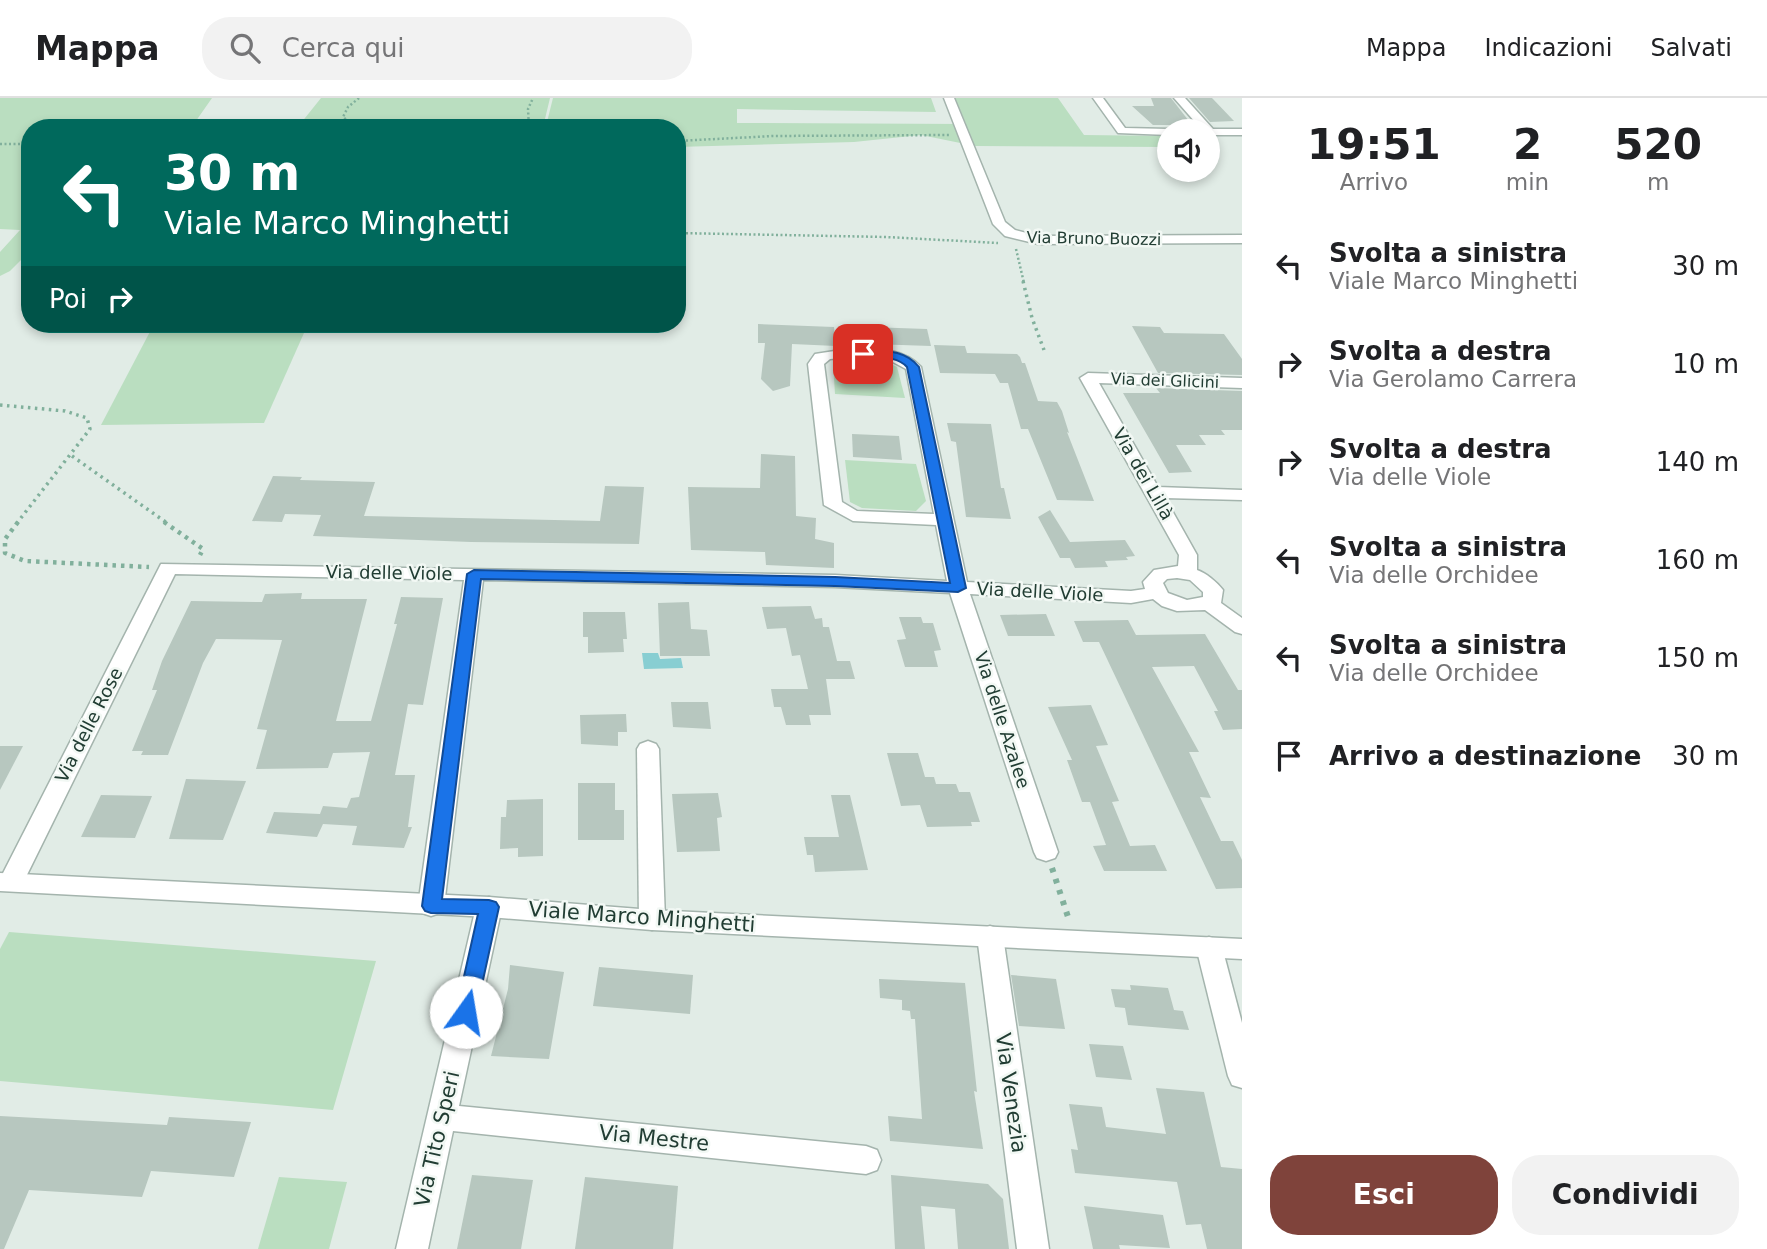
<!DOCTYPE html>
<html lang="it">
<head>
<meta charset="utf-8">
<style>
  :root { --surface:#fff; --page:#f2f2f2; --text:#202124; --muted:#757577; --line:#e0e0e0; --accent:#7f433b }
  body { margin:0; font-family:"DejaVu Sans",sans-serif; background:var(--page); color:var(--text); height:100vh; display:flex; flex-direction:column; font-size:26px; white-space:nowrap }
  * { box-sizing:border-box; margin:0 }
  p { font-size:23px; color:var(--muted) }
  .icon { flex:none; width:38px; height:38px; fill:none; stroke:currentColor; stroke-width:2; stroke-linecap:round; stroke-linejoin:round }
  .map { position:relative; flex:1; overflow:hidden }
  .details { display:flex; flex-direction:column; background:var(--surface); width:525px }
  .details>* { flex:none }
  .guide { position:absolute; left:21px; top:21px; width:665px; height:214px; border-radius:28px; box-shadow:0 4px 10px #0003; background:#00695c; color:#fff; overflow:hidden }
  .buttons { position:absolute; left:1157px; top:21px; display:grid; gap:14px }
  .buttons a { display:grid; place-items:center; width:63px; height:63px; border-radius:50%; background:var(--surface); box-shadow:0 4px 10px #0003; font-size:35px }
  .pin { position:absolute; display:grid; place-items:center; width:60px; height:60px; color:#fff; margin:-30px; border-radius:14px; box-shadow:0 4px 10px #0006 }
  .me { position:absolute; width:77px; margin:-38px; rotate:13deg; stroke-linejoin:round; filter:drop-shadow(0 0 5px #0008) }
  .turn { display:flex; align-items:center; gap:24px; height:147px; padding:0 28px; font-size:32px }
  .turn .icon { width:91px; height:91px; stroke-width:2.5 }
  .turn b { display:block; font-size:49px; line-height:60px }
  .then { display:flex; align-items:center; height:66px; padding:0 28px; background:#0003; gap:14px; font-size:26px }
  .eta { display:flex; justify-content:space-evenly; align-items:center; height:119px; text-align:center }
  .eta b { font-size:42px; font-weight:800; line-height:49px }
  .button { display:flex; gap:14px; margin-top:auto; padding:14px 28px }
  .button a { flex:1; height:80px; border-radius:28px; background:var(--accent); color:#fff; font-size:28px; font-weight:800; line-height:80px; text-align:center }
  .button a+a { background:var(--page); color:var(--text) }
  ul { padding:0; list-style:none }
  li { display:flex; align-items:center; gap:21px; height:98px; padding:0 28px }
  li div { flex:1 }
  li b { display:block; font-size:26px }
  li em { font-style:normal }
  header { display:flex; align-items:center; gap:42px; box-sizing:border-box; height:98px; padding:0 35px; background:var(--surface); border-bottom:2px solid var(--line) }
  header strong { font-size:33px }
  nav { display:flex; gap:38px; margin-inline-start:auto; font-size:24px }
  .search { width:490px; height:63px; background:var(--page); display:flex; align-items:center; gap:18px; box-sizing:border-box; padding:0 24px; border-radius:28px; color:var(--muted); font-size:26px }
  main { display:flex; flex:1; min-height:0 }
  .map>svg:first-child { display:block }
  .green { fill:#badec0 }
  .water { fill:#88ced2 }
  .building { fill:#b7c7bf }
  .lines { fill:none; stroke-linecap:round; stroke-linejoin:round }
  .minor-casing { stroke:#a4b4ad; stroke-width:3 }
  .tertiary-casing { stroke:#a4b4ad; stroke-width:3 }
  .path-far3 { stroke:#81b09c; stroke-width:2.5; stroke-dasharray:2 2.5; stroke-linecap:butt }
  .path-far2 { stroke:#81b09c; stroke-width:3.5; stroke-dasharray:2.5 4.5; stroke-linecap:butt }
  .path-far1 { stroke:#81b09c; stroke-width:4.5; stroke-dasharray:3.5 5; stroke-linecap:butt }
  .path { stroke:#81b09c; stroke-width:6; stroke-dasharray:4.5 7; stroke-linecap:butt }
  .minor { fill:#fff; fill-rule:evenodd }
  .tertiary { fill:#fff; fill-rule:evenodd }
  .route { fill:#1a73e8; stroke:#114b97; stroke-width:2 }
  .labels { text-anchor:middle; stroke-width:5; stroke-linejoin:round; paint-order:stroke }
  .far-street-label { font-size:16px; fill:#213d33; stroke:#f2f8f4 }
  .street-label { font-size:18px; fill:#213d33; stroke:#f2f8f4 }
  .near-street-label { font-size:21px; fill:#213d33; stroke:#f2f8f4 }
</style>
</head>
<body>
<header>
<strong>Mappa</strong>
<div class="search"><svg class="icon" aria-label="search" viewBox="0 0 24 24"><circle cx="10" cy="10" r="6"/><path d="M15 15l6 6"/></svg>Cerca qui</div>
<nav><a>Mappa</a><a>Indicazioni</a><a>Salvati</a></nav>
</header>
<main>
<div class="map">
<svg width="1242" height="1151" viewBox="0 0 1242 1151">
  <rect width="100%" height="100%" fill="#e1ece6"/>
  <g class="green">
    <path d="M0,0h212l-21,30h-161v123l-20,20 -10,5v-24l20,-22 -20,-1z"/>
    <path d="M321,0h229l-6,25h44l-41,-1 6,-24h378l5,14 -199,-3v14l229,1 -11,-26h103l26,37 85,1v11l-194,-1 -54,-11 -67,7 -177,5v-19h-380z"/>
    <path d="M154,226h154l-44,99 -163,2z"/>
    <path d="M841,261l44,2 12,6 8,31 -70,-4 -2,-31z"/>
    <path d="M845,362l71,4 10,37 -10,10 -54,-3 -12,-6z"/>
    <path d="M9,834l367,29 -43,149 -333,-29v-132z"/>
    <path d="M279,1079l68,5 -18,67h-71z"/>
  </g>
  <path class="water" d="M642,555h16l2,6 21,-1 2,10 -39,1z"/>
  <g class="building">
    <path d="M1151,0h20l21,27h-39l-21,-19h22z"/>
    <path d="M1189,0h23l22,23 -24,1z"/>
    <path d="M758,226l76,3 2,19 -44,-2 -2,42 -17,5 -12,-12 4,-36h-7z"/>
    <path d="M1132,228l28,1 4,6 60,1 18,25v16l-84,-2z"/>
    <path d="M869,229l58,2 4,17 -60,-2z"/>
    <path d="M934,247l31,1 2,7 50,1 3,3 2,6h3l13,38 19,1 5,9 7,22 -2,-1 27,69 -37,-1 -29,-71h-7l-13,-46h-8l-5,-9 -55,-1z"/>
    <path d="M1156,290l86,3v39h-21l4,5h-26l7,10h-30l16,27 -23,1 -46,-80h37z"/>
    <path d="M947,325l44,1 10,64h3l7,31 -45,-2 -10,-75 -5,-1z"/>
    <path d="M852,336l47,2 3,24 -49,-3z"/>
    <path d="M761,356l34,2 1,60 20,2 -1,21 19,4v25l-68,-3 -1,-13 -74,-2 -3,-63 72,1z"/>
    <path d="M273,378l29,1 -2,3 75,2 -11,34 236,5 5,-35 39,1 -5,57 -168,-2 -158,-6 8,-21 -36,-1 -3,8 -30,-1z"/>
    <path d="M1050,412l20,32 55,-2 10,16 -9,1 2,3 -23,1 3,6 -33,1 -5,-10h-10l-22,-41z"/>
    <path d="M302,495l-1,6h66l-31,122h35l26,-97h-3l7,-27 42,1 -20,107 -15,-1 -13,71h20l-7,52h4l-8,21 -52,-3 5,-19 -34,-2 -6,13 -51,-4 8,-21 46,2 3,-8 24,2 4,-10 8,-1 11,-45 -37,1 -5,15 -72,1 11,-39 -10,-1 25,-89 -66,-1 -13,24 -35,92h-27l2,-4h-11l25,-61h-5l10,-29 29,-60 71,1 3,-8z"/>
    <path d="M689,504l2,27 16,1 3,26h-50l-2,-53z"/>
    <path d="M811,508l4,13 7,-1 1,9h6l8,34h13l5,18h-29l5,36h-22l2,10h-25l-5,-18h-7l-3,-18h37l-8,-34 -8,1 -6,-28 -19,1 -5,-22z"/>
    <path d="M583,514h42l2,27h-4l1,13 -36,1v-16h-5z"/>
    <path d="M1046,516l9,22h-47l-8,-21z"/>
    <path d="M899,519h22l2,6h10l8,27 -7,1 4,16h-33l-8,-27 9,-1z"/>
    <path d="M1128,522l8,15 69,-1 33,56h4v39l-19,1 -9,-19h4l-24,-45 -42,1 47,85h-10l22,46 -11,-1 21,44h12l9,19v28l-26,1 -117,-247h-16l-9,-21z"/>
    <path d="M671,604h37l3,27 -38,-2z"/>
    <path d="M1091,607l17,40 -12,1 23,55 -7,1 18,44 25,-1 12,26h-63l-11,-25 13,-1 -16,-43h-8l-15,-42h5l-24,-53z"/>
    <path d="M626,616l1,18h-9v14l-37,-2 -1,-29z"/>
    <path d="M0,648h23l-23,44z"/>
    <path d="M887,655h31l7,24h9l2,7h20l3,8h11l10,30h-9l1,4 -45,1 -7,-22 -19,1z"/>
    <path d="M186,681l60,2 -23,59 -54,-1z"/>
    <path d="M578,685h37v27h9v30h-46z"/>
    <path d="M718,695l4,24 -5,1 3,33 -43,1 -5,-58z"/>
    <path d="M101,697l51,1 -17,42 -54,-1z"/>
    <path d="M831,697h19l18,75 -53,2 -2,-17h-6l-3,-18h35z"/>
    <path d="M543,701v57l-25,1v-9l-18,1 1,-32h5l1,-17z"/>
    <path d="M510,867l54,7 -15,87 -58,-3 17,-67z"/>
    <path d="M599,869l94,8 -3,39 -97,-8z"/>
    <path d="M1011,877l45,4 9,50 -46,-3z"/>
    <path d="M879,881l86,4 12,109 -3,-1 9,58 -93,-8 -2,-25 34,3 -7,-100h-4l-1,-8 -8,-1v-10l-22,-2z"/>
    <path d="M1130,887l38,3 6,22 9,1 6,19 -61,-5 -3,-17 -10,-1 -4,-18 20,1z"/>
    <path d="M1089,946l34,2 9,34 -36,-3z"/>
    <path d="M1156,990l48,4 17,75 21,2v80h-35l-6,-25 -15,1 -9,-43 -102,-9 -4,-24 7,1 -9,-46 33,3 4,20 60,7z"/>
    <path d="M0,1018l167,9 2,-8 82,5 -17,55 -83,-6 -9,26 -113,-7 -25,59h-4z"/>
    <path d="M472,1077l61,5 -12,69h-64z"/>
    <path d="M891,1077l97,9 15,15 6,50h-51l-3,-40 -34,-3 4,43h-30z"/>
    <path d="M585,1079l93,9 -5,63h-98z"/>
    <path d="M1084,1108l79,9 7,33 -51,-3 1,4h-27z"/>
  </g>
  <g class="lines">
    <defs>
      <g id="minor">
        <path d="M1093,0h10l22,30 44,1 5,2h-5v4l-51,-2z"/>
        <path d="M1174,0h11l28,31h29v6h-34v-4h-5z"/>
        <path d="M854,250c23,0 51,1 67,19l46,215 164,9 14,-2 -2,-7 11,-12 24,-4 1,-11 -99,-177 8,-5 154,5v10l-143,-5 59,104 84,3v10l-77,-2 32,57v15c9,3 20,12 26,20l-2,13 21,15v16l-7,-2 -30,-22 -28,1 -15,-5 -9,-7 -22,4 -161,-9 88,258 -3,6 -9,3 -9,-3 -3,-6 -84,-259 -115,-6 -352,-7 -39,326 -4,7 -9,3 -9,-3 -4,-7 46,-326 -289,-6 -155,315 -9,2 -9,-2 -2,-10 161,-315 674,11 112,6 -11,-56 -83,-4 -29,-16 -16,-141 7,-10zM854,259l37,4 15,8 28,145 -77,-3 -15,-9 -18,-138 6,-5zM1177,480l13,2 13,12v5l-16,3 -19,-7 -5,-10 4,-4z"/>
        <path d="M648,643l8,3 3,5 6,171 -4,7 -9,3 -9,-3 -4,-7 -2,-171 3,-5z"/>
        <path d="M489,799l9,3 4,7 -43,199 407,40 11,4 4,10 -4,10 -11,4 -413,-43 -25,118h-32l80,-342 4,-7z"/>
        <path d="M990,828l9,3 4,7 46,313h-32l-40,-313 4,-7z"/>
        <path d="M1209,839l9,3 4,7 20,76v65l-10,-3 -4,-9 -32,-129 4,-7z"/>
      </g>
      <g id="tertiary">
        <path d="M944,0h10l51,124 10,8 23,6 204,-1v8l-204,1 -33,-8 -12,-12z"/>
        <path d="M0,775l489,24 163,13 590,29v20l-590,-29 -163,-13 -489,-26z"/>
      </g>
    </defs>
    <use href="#minor" class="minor-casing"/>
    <use href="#tertiary" class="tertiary-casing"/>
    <g class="path-far3">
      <path d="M359,0l-11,9 -5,10 8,7 14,4"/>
      <path d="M529,30l-1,-19 5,-11"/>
      <path d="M677,43l96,-5 176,-1"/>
      <path d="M0,46h30"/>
      <path d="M677,135l209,4 112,6"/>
      <path d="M1016,151l8,34"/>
    </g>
    <g class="path-far2">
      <path d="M1023,183l9,37 12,32"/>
      <path d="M0,307l65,6 22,7 3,11 -73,94"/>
      <path d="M72,358l95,67"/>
    </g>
    <g class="path-far1">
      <path d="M18,424l-13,17v14l20,8 124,6"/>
      <path d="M164,424l39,27 -3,6"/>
    </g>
    <path class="path" d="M1052,770l17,52"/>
    <use href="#minor" class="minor"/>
    <use href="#tertiary" class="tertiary"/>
  </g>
  <path class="route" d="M863,252c21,1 42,-1 56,17l47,221 -8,4 -123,-6 -354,-7 -39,320 47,1 7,2 3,5 -23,105 -3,6 -7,2 -7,-2 -3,-6 22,-98 -47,-1 -6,-2 -3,-5 45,-332 7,-4 361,7 115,6 -43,-216c-12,-13 -32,-8 -49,-11l-1,-2z"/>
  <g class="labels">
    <g class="far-street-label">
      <text transform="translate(1094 140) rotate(1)" y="6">Via Bruno Buozzi</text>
      <text transform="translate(1165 282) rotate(2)" y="6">Via dei Glicini</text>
    </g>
    <g class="street-label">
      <text transform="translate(1143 376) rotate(60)" y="6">Via dei Lillà</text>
      <text transform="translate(389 475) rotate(1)" y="6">Via delle Viole</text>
      <text transform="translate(1040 494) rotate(3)" y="6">Via delle Viole</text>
      <text transform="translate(1002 622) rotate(72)" y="6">Via delle Azalee</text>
      <text transform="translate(89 627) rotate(-63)" y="6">Via delle Rose</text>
    </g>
    <g class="near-street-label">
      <text transform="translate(642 819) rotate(4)" y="7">Viale Marco Minghetti</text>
      <text transform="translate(1011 995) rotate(82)" y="7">Via Venezia</text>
      <text transform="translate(654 1040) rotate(6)" y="7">Via Mestre</text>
      <text transform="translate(437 1041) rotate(-77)" y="7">Via Tito Speri</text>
    </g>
  </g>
</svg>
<div class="buttons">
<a><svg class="icon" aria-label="sound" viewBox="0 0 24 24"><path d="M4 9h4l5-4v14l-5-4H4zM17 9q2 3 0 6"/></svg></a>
</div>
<div class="pin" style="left:863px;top:256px;background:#d93025"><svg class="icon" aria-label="arrive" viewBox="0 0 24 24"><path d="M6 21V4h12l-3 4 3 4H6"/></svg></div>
<svg class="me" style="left:466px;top:914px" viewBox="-20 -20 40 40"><circle r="19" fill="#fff"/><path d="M0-13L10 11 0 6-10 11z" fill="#1a73e8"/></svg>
<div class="guide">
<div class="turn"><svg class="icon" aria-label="left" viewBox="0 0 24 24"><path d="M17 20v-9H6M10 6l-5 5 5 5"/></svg><div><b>30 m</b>Viale Marco Minghetti</div></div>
<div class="then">Poi<svg class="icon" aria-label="right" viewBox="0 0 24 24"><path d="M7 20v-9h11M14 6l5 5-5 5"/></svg></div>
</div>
</div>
<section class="details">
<div class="eta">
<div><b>19:51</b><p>Arrivo</p></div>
<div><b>2</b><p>min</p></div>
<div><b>520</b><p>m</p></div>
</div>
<ul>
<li><svg class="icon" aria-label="left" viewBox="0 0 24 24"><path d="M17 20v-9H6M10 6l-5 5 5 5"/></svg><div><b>Svolta a sinistra</b><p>Viale Marco Minghetti</p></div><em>30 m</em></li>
<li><svg class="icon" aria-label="right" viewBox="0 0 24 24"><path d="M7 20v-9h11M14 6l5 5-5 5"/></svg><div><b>Svolta a destra</b><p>Via Gerolamo Carrera</p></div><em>10 m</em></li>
<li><svg class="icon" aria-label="right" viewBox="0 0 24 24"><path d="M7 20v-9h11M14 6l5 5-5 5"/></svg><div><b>Svolta a destra</b><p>Via delle Viole</p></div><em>140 m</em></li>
<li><svg class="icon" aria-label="left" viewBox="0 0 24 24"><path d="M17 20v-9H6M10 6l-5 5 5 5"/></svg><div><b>Svolta a sinistra</b><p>Via delle Orchidee</p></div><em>160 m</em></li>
<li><svg class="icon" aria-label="left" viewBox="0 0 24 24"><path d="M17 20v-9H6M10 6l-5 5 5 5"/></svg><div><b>Svolta a sinistra</b><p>Via delle Orchidee</p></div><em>150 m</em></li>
<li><svg class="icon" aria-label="arrive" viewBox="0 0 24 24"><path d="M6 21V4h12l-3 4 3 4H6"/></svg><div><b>Arrivo a destinazione</b></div><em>30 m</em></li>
</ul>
<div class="button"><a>Esci</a><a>Condividi</a></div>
</section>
</main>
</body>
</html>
